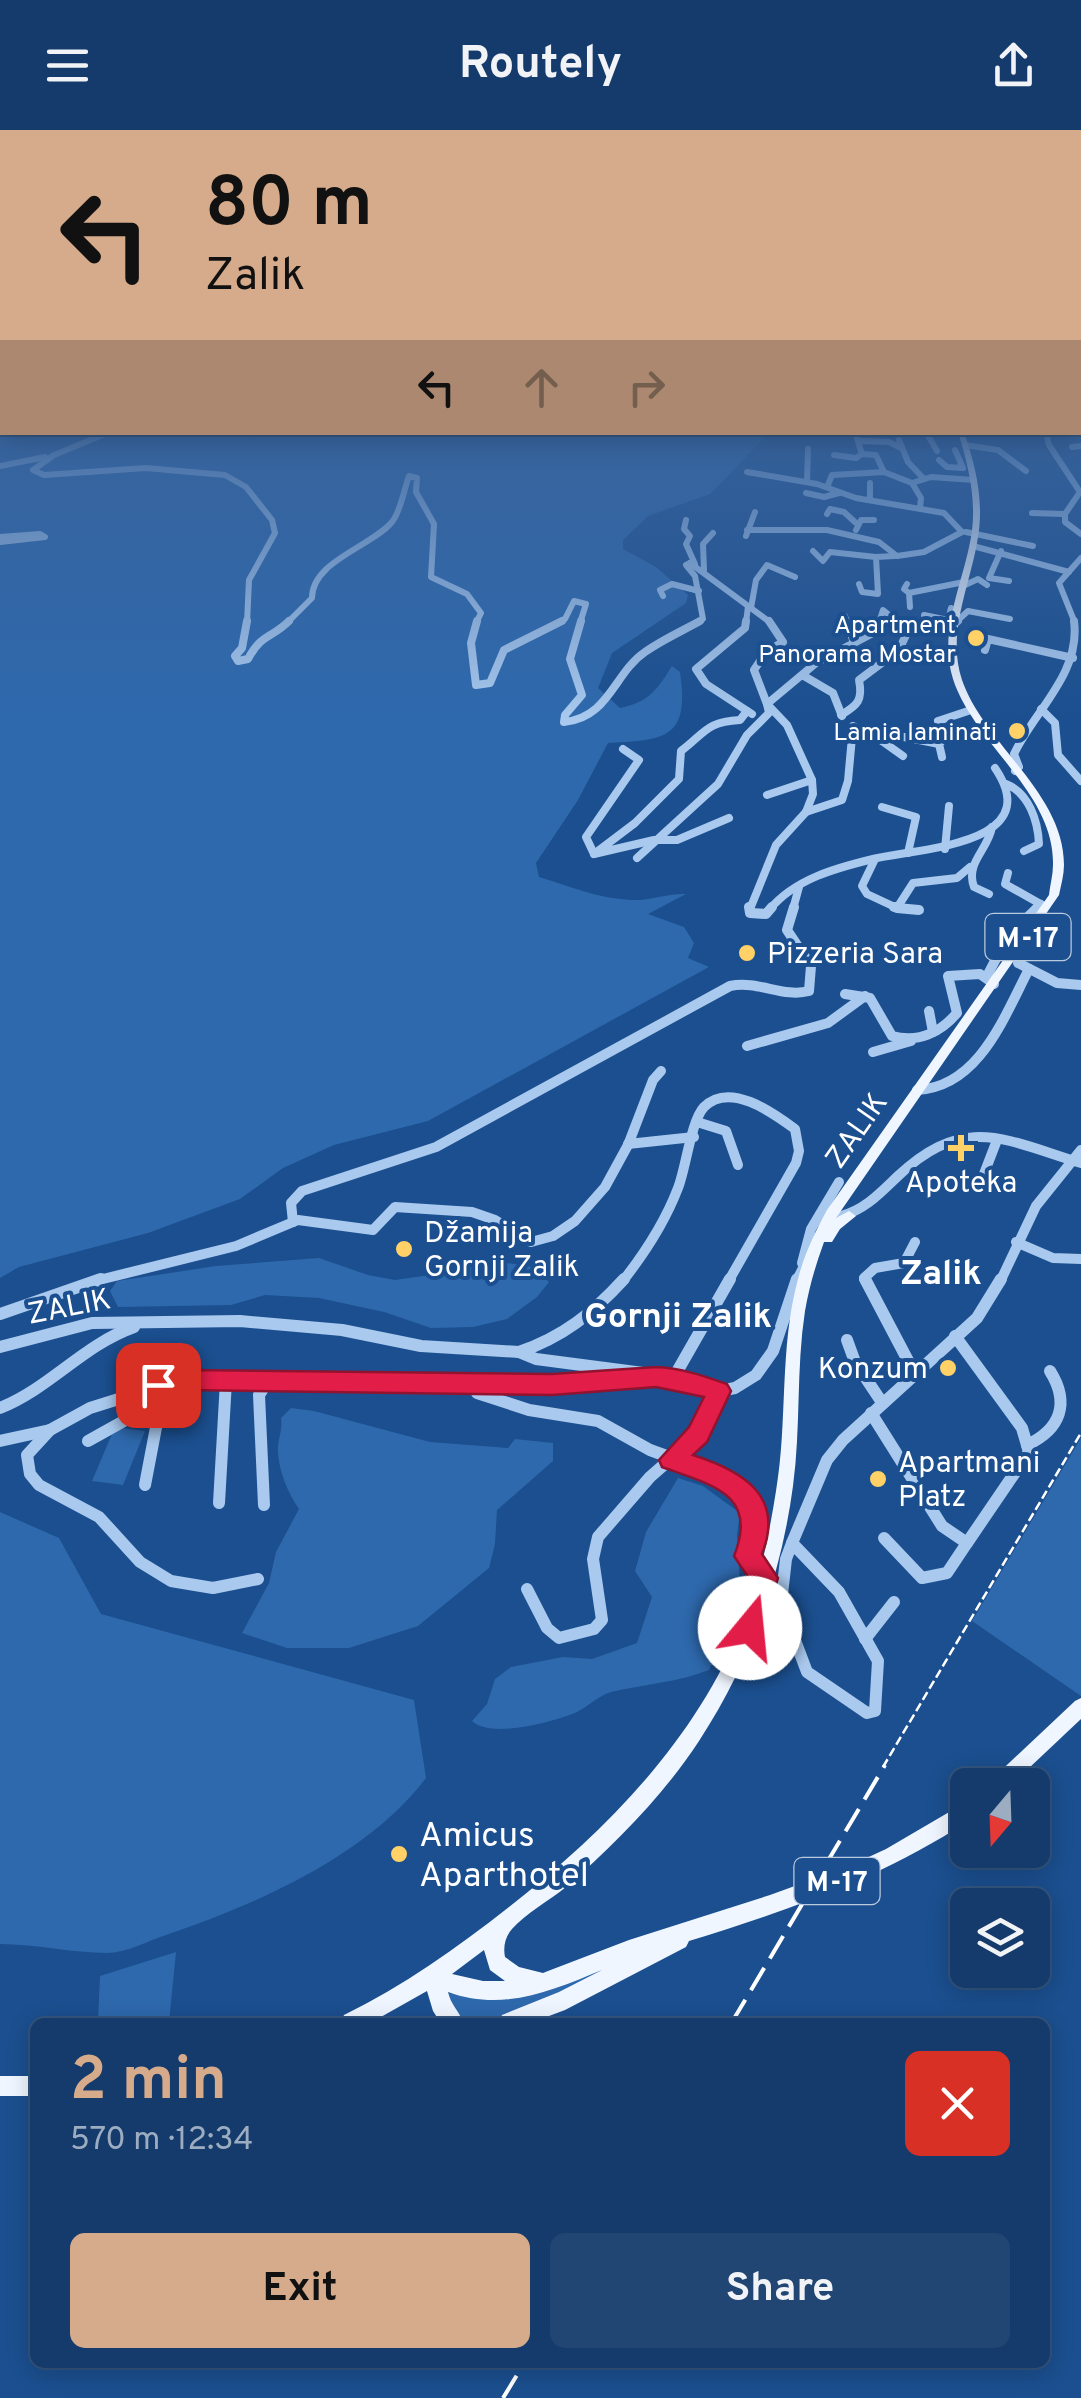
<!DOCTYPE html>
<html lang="en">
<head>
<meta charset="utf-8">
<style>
  :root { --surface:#143b6b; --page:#214673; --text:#f1f3f6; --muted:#9dadc1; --line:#33557e; --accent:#d6ab8b }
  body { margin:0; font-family:Overpass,sans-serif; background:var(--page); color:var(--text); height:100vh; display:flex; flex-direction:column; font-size:38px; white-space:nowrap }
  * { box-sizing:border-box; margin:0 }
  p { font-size:32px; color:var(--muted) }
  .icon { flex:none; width:55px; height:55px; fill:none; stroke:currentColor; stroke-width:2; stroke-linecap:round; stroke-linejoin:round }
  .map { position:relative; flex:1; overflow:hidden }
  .side { position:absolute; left:30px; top:1888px; width:1020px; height:350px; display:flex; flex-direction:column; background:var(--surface); border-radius:15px; box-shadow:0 5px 25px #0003,0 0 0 2px var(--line) }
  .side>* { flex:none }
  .banner { position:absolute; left:0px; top:0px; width:1082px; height:305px; box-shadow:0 5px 25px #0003,0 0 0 2px var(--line); background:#d6ab8b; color:#111; overflow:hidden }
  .needle { width:65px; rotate:199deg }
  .buttons { position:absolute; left:950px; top:1638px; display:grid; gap:20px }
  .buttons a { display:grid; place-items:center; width:100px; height:100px; border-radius:15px; background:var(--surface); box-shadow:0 5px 25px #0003,0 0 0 2px var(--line); font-size:50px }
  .pin { position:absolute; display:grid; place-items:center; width:85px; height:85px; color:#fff; margin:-42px; border-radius:20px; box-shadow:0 5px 15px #0006 }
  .me { position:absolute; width:110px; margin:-55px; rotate:17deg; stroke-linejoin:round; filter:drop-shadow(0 0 8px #0008) }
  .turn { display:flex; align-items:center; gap:35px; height:210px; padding:0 40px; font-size:45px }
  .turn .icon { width:130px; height:130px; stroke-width:2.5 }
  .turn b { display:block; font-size:70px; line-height:85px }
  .lanes { display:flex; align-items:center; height:95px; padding:0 40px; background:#0003; justify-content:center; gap:50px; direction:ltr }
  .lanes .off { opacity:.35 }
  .round { display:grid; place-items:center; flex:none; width:105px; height:105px; border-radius:15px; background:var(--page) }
  .overview { display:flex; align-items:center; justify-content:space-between; height:170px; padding:0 40px }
  h1 { font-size:60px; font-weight:700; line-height:75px; color:var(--accent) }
  .cta { display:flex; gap:20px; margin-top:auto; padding:20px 40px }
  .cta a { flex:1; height:115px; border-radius:15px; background:var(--accent); color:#111; font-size:40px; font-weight:700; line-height:115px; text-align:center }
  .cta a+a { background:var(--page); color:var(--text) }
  header { display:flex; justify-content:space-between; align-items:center; height:130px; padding:0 40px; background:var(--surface); font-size:45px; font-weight:700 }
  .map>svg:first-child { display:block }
  .green { fill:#2e69ad }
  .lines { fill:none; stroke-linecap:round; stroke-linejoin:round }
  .minor-far3 { stroke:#a9c9ee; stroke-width:6 }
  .minor-far2 { stroke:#a9c9ee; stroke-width:8 }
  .minor-far1 { stroke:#a9c9ee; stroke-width:10 }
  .minor { stroke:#a9c9ee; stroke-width:12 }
  .major { fill:#f0f6ff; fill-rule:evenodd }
  .rail-far1 { stroke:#fff; stroke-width:2.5; stroke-dasharray:9 4; stroke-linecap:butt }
  .rail { stroke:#fff; stroke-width:4; stroke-dasharray:26 11; stroke-linecap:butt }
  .route { fill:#e11d48; stroke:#92132f; stroke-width:2.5 }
  .poi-dot { fill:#ffd166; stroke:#1b4f8f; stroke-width:4 }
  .labels { text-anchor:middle; stroke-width:8; stroke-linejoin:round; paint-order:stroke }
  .far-poi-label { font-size:25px; fill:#fff; stroke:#1b4f8f; text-anchor:end }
  .shield { fill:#1b4f8f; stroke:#bbcadd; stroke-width:2.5 }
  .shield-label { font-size:28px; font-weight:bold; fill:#fff }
  .poi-label { font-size:30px; fill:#fff; stroke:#1b4f8f; text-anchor:start }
  .street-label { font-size:30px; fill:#fff; stroke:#1b4f8f }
  .quarter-label { font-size:35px; font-weight:bold; fill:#fff; stroke:#1b4f8f }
  .near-poi-label { font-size:35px; fill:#fff; stroke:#1b4f8f; text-anchor:start }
</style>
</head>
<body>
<header><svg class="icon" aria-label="menu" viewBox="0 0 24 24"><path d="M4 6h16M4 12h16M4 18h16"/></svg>Routely<svg class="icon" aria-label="share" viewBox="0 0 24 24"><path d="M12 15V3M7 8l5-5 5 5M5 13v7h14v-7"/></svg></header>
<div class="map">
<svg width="1081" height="2268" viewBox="0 0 1081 2268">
  <rect width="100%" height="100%" fill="#1b4f8f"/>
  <g class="green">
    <path d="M0,272l2,30 767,1 -59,61 -62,22 -25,24v9l33,18 32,28 -2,8 -74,50 -14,35 22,20c29,-6 37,-18 52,-42l8,6c10,67 -15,68 -72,71l-30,57 -42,63 3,14c30,9 61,22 92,23 19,1 36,-7 55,-6l-38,20 36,13 10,16 -6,15 21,9 -281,154 -94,24 -51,23 -43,31 -92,34 -129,34 -19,11z"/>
    <path d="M471,1127l61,10 17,15 -12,15 -30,22 -34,8 -42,1 -47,-16 -65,-14 -54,-3 -34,10 -113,2 -8,-16 7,-10 99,-15 103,-8 49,17 27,5 55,-8z"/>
    <path d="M291,1278l23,3 116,31 78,6 7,-9 38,4v18l-56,49 -2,34 -6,24 -71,58 -69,22h-62l-45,-15 27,-50 7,-31 23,-43c-11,-16 -20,-37 -21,-57 -1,-12 5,-21 3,-34z"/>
    <path d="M115,1297l30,4 -22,54 -31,-4z"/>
    <path d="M1081,1308v258l-109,-75z"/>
    <path d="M678,1348l25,8 37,27 -3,22 4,65 -32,70c-30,12 -64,14 -98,22 -13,4 -22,14 -34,20 -23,10 -86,27 -105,9l15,-17 8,-25 16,-12 52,-10 29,2 45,-16 15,-46 -17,-26 11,-39z"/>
    <path d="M0,1382l59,26 42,76 313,86 12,78c-59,78 -169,126 -260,157 -18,6 -40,18 -59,18 -35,0 -71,-9 -107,-9z"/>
    <path d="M176,1822l-7,70h-71l2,-46z"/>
    <path d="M603,1840c-41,21 -100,66 -147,46l-8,-23 18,3z"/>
  </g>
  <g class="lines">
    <g class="minor-far3">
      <path d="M110,302l-56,23 -21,15 11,5 102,-7 79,7 21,12 26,33 3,13 -26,47 -2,43"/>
      <path d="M926,302l11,19"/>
      <path d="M1046,302l3,13 31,47 -15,22"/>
      <path d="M820,304l4,-2"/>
      <path d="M899,310l9,22 16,17"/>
      <path d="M860,311l29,1 12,6"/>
      <path d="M965,315l33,5 28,21"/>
      <path d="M1072,317l9,-1"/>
      <path d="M862,324l14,1 8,17"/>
      <path d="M834,325l22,3 6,-4 -7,-22"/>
      <path d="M939,330l8,7 16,1 -8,-18"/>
      <path d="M0,336l45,-9"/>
      <path d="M747,342l70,12 39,14 88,15 18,19"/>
      <path d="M807,352l1,-33"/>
      <path d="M870,353v17"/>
      <path d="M827,357l5,-12 52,-3 28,11"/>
      <path d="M806,363l18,4 15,-4"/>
      <path d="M920,378l1,-10 -9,-15 19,-6 43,3"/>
      <path d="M1032,383l33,1"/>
      <path d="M827,384l3,-5 14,3 12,11"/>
      <path d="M1065,384v8l16,12"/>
      <path d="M686,390l-2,9 6,7 -4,8 9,20"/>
      <path d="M747,400h80l52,12 18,14 27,-4 38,-20"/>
      <path d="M856,400l5,-10h13"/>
      <path d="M966,402l67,14"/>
      <path d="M746,406l9,-24"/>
      <path d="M0,407l40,-3 5,3 -45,5"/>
      <path d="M973,416l96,26"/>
      <path d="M813,421l10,10 7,-9 46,5"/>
      <path d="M1001,421l-12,27 20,3"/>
      <path d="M690,433l-4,2 9,11 8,43 -7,4"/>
      <path d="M690,433l81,60"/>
      <path d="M704,440l-1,-26 10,-11"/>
      <path d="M859,454l3,8 16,2 -2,-37 18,-1"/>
      <path d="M907,454l-3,5 5,4 1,14"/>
      <path d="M963,456l15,-7 9,6"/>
      <path d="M909,463l55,-11"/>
      <path d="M663,466l-3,-6 12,-6 27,7"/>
      <path d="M751,478l5,-28 11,-15 28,12"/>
      <path d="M924,485l24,5 3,-12"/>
      <path d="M845,486l2,7"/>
      <path d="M287,493l25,-25c0,-37 59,-51 80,-76 9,-11 12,-33 17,-46l8,2 -1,14 18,32 -3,53 36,17 14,19 -5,10"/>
      <path d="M557,493l8,-4 9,-18 12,3 -6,19"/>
      <path d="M746,493l2,-17"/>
      <path d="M879,493l4,-13 16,13"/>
      <path d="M955,493l13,-12 42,8"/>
      <path d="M1075,493l-16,-40 22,-25"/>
    </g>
    <g class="minor-far2">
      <path d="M247,491l-5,27 -7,8 3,5 10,-2c13,-25 24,-21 41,-38"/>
      <path d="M477,491l-6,22 5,42 14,-2 14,-33 58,-29"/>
      <path d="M581,491l-11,38 12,36 -17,20 -1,7c45,-4 50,-49 81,-70 17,-12 37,-21 55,-31"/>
      <path d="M746,491l-1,7 -49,41 10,15 46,30"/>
      <path d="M847,491l7,22"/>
      <path d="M953,495l5,-4"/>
      <path d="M985,520l3,-11 85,19"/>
      <path d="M804,546l29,17 9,23"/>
      <path d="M1041,579l14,14 3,32 23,26"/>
      <path d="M841,585c17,-10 22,-15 18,-35l40,-30 7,-15 -9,-14"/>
      <path d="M882,611l21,15"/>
      <path d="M942,627l-3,-13 6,-6 -7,-17 33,-11"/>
      <path d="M1015,641l4,-4 -5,-13c20,-43 67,-80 60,-133"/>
      <path d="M1006,654c23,9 32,37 33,60l-15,7"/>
      <path d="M767,665l45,-15"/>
      <path d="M882,677l34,10 -8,36"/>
      <path d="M806,682l36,-12 6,-19 5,-55 29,15 22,-4 35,7"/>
      <path d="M729,688l-52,22h-23l-60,14 41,-31 44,-44 2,-28c25,-19 25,-29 59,-31l7,-9"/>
      <path d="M945,719l4,-43"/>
      <path d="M594,724l-8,-17 53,-77 -16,-11"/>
      <path d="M637,728l81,-74 29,-49 22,-22 -2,-9 49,-41 55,-29 9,-13"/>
      <path d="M875,729l-13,27 5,8 30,14 16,-25 44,-5 13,-11"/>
      <path d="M1008,743l-3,11 39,22"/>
      <path d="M989,764l-15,-7c-9,-24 14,-37 18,-60"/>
      <path d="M897,778l12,1"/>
      <path d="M750,779l26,-64 30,-33 7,-18 -1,-14 -25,-55 -20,-21 -13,-34 12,-18 17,-10 -14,-21"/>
      <path d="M770,779c25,-30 66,-41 103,-50 44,-11 175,-13 122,-91"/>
      <path d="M793,779l6,-22"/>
      <path d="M1036,779l5,-5"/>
    </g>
    <g class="minor-far1">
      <path d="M749,777l1,6 16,1 6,-7"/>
      <path d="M894,777h4"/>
      <path d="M897,778l22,2"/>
      <path d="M1018,833l39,20 24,2"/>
      <path d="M987,846l11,-21 -1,-8 41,-40"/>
      <path d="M845,864l25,4 22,38c26,7 48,-3 65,-23l-9,-37 32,-2 14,10"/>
      <path d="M929,881l4,21"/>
      <path d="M747,916l81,-23 37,-27"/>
      <path d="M873,922l38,-11"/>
      <path d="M917,960c62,-3 87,-73 112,-121"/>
      <path d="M697,992l29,9 12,34"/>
      <path d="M628,1014l66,-7"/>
      <path d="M982,1049l15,-39"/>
      <path d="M841,1086c24,-6 40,-24 57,-40 67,-63 107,-36 183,-13"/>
      <path d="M293,1092l-2,-19 11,-12 134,-44 294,-161c28,-6 53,12 79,5l2,-25 -24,-36 7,-23"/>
      <path d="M1016,1112l37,16 28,1"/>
      <path d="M802,1133l9,-34 28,-47"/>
      <path d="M91,1152l145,-36 62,-26 75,10 22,-23 77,5 23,8 36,22 22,-6 22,-15 30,-34 23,-42 25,-65 8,-9"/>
      <path d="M622,1152c23,-29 43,-60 56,-94 8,-20 13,-67 26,-81 26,-26 69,6 91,22l4,22 -3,12 -68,119"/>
      <path d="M796,1152l12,-24"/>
      <path d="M866,1152l-2,-4 11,-10 29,-5 11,-21"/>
      <path d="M1000,1152l36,-76 45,-56"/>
    </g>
    <g class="minor">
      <path d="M865,1149l49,93"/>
      <path d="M0,1184l101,-35"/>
      <path d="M847,1210l8,22 26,39"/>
      <path d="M0,1217l92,-24 148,-2 102,9 79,16 98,6 17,7 138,18 45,14 16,-3 21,-13 17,-24 24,-72"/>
      <path d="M519,1222c44,-15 74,-39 105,-73"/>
      <path d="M674,1247l56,-98"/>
      <path d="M477,1263l52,17 69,11 52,29 55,20 37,22 15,21 -2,28 -8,15 18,22"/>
      <path d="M0,1278c50,-20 83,-63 134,-81"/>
      <path d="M871,1283l71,113 25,17 62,-91 -7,-24 -67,-92"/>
      <path d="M0,1311l50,-11"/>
      <path d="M88,1311l102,-57"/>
      <path d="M1027,1315c34,-16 43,-42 23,-74"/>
      <path d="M145,1355l13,-68 9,-19"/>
      <path d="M219,1373l7,-122"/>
      <path d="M264,1375l-5,-110 5,-8 12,-3"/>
      <path d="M884,1408l38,40 25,-5 20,-30"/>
      <path d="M792,1413l47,49 39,69 -3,50 -8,2 -60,-41 -26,-69 5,-44z"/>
      <path d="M792,1413l35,-83 16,-20 134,-122 24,-39"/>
      <path d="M258,1449l-45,9 -42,-7 -31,-19 -41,-45 -60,-32 -9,-11 -3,-19 23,-25 40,-22 86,-27 376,3 104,-7"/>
      <path d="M527,1459l20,39 12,10 35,-9 8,-9 -9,-61 5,-22 52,-60 48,-42 21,-44"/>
      <path d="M760,1467l27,20"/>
      <path d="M865,1509l29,-37"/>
    </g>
    <g class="major">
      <path d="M958,302h6c12,35 20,69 14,105 -7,47 -32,95 -16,143 22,64 102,113 102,185 0,10 -3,20 -5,30l-223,323 13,-7 7,5 -16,13 -8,13h-8l-1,3c-8,22 -14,43 -18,66 -9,58 -4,117 -12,175 -12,91 -44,179 -94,255 -36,55 -84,103 -133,146 -16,13 -41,27 -54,42 -7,8 -9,18 -7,28l14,10 24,6 5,-2 81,-31 141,-45 77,-28 39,-18 82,-48v20c-86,57 -182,90 -279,120l-3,6 -121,63 -32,12h-34l3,-7 57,-23 43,-22c-51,21 -99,42 -154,22 3,13 11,19 15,30h-23l-7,-11 -6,-20 -55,31h-31l3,-7c59,-29 113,-67 165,-108 98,-77 186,-166 234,-284 17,-42 26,-88 33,-132 12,-70 3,-142 22,-212 6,-24 17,-47 29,-69l222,-315c1,-10 4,-20 4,-30 2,-72 -79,-121 -100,-186 -15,-48 10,-95 18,-142 6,-35 -2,-70 -13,-105zM484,1820l6,20 15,11h-22l-31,-7z"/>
      <path d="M1081,1568v21l-70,66h-22l3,-6 83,-78z"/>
      <rect x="0" y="1946" width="35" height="20"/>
    </g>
    <path class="rail-far1" d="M883,1637l198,-334"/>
    <g class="rail">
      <path d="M732,1892l153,-257"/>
      <path d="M503,2268l22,-36"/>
    </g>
  </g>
  <linearGradient id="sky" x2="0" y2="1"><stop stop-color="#0f2b4f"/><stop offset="0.46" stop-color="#39639b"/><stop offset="1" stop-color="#39639b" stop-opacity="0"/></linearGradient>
  <rect width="1081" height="590" fill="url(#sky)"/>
  <path class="route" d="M656,1237c25,1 48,9 71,17l4,7 -24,51 -14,13c50,16 92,41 69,99l16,24 -18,60 -10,3 -10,-3 -4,-10 14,-48 -16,-24c25,-62 -22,-71 -72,-89l-3,-7 30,-33 15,-30 -48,-10 -104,8 -363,-5 -31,5 -8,-3 -4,-7 4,-7 39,-8 363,4z"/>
  <g class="poi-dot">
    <circle cx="976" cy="508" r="10"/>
    <circle cx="1017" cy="601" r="10"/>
    <circle cx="747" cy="823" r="10"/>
    <path d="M956 1003h10v10h10v10h-10v10h-10v-10h-10v-10h10z"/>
    <circle cx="404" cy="1119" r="10"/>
    <circle cx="948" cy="1238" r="10"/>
    <circle cx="878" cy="1349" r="10"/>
    <circle cx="399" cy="1724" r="10"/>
  </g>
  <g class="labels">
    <g class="far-poi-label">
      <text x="956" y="503">Apartment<tspan x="956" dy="29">Panorama Mostar</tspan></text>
      <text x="997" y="610">Lamia laminati</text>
    </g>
    <g class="shield">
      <rect x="985.5" y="784" width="85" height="46" rx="8"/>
      <rect x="794.5" y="1728" width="85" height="46" rx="8"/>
    </g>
    <g class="shield-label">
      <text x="1028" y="817">M-17</text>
      <text x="837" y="1761">M-17</text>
    </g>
    <g class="poi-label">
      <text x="767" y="833">Pizzeria Sara</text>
      <text x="961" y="1062" text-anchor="middle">Apoteka</text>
      <text x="424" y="1112">Džamija<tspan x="424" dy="34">Gornji Zalik</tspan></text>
      <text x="928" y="1248" text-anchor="end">Konzum</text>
      <text x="898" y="1342">Apartmani<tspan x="898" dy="34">Platz</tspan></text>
    </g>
    <g class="street-label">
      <text transform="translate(856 1000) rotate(-55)" y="10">ZALIK</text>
      <text transform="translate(69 1176) rotate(-11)" y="10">ZALIK</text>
    </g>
    <g class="quarter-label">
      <text x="941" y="1154">Zalik</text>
      <text x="678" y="1197">Gornji Zalik</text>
    </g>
    <g class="near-poi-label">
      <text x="419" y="1716">Amicus<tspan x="419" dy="40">Aparthotel</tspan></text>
    </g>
  </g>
</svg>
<div class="buttons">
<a><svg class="needle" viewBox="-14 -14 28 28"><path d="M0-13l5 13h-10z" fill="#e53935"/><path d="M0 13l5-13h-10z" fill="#9dadc1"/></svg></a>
<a><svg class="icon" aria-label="layers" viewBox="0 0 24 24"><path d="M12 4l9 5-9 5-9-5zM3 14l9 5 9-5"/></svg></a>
</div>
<div class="pin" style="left:158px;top:1255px;background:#d93025"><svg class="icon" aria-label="arrive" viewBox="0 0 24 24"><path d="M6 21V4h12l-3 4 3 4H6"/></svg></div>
<svg class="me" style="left:750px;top:1498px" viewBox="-20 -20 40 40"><circle r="19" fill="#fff"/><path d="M0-13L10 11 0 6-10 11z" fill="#e11d48"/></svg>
<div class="banner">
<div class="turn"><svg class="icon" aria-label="left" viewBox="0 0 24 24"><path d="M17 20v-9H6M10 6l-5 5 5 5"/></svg><div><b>80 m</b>Zalik</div></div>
<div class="lanes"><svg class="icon" aria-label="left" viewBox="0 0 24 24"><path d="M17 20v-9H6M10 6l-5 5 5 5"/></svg><svg class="icon off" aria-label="ahead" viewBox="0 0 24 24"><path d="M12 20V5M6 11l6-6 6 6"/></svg><svg class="icon off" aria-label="right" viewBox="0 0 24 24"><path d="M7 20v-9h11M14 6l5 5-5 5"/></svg></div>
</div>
<section class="side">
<div class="overview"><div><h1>2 min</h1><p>570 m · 12:34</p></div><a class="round" style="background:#d93025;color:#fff"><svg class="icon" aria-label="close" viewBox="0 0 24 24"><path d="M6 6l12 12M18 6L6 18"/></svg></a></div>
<div class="cta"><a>Exit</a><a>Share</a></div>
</section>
</div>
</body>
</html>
